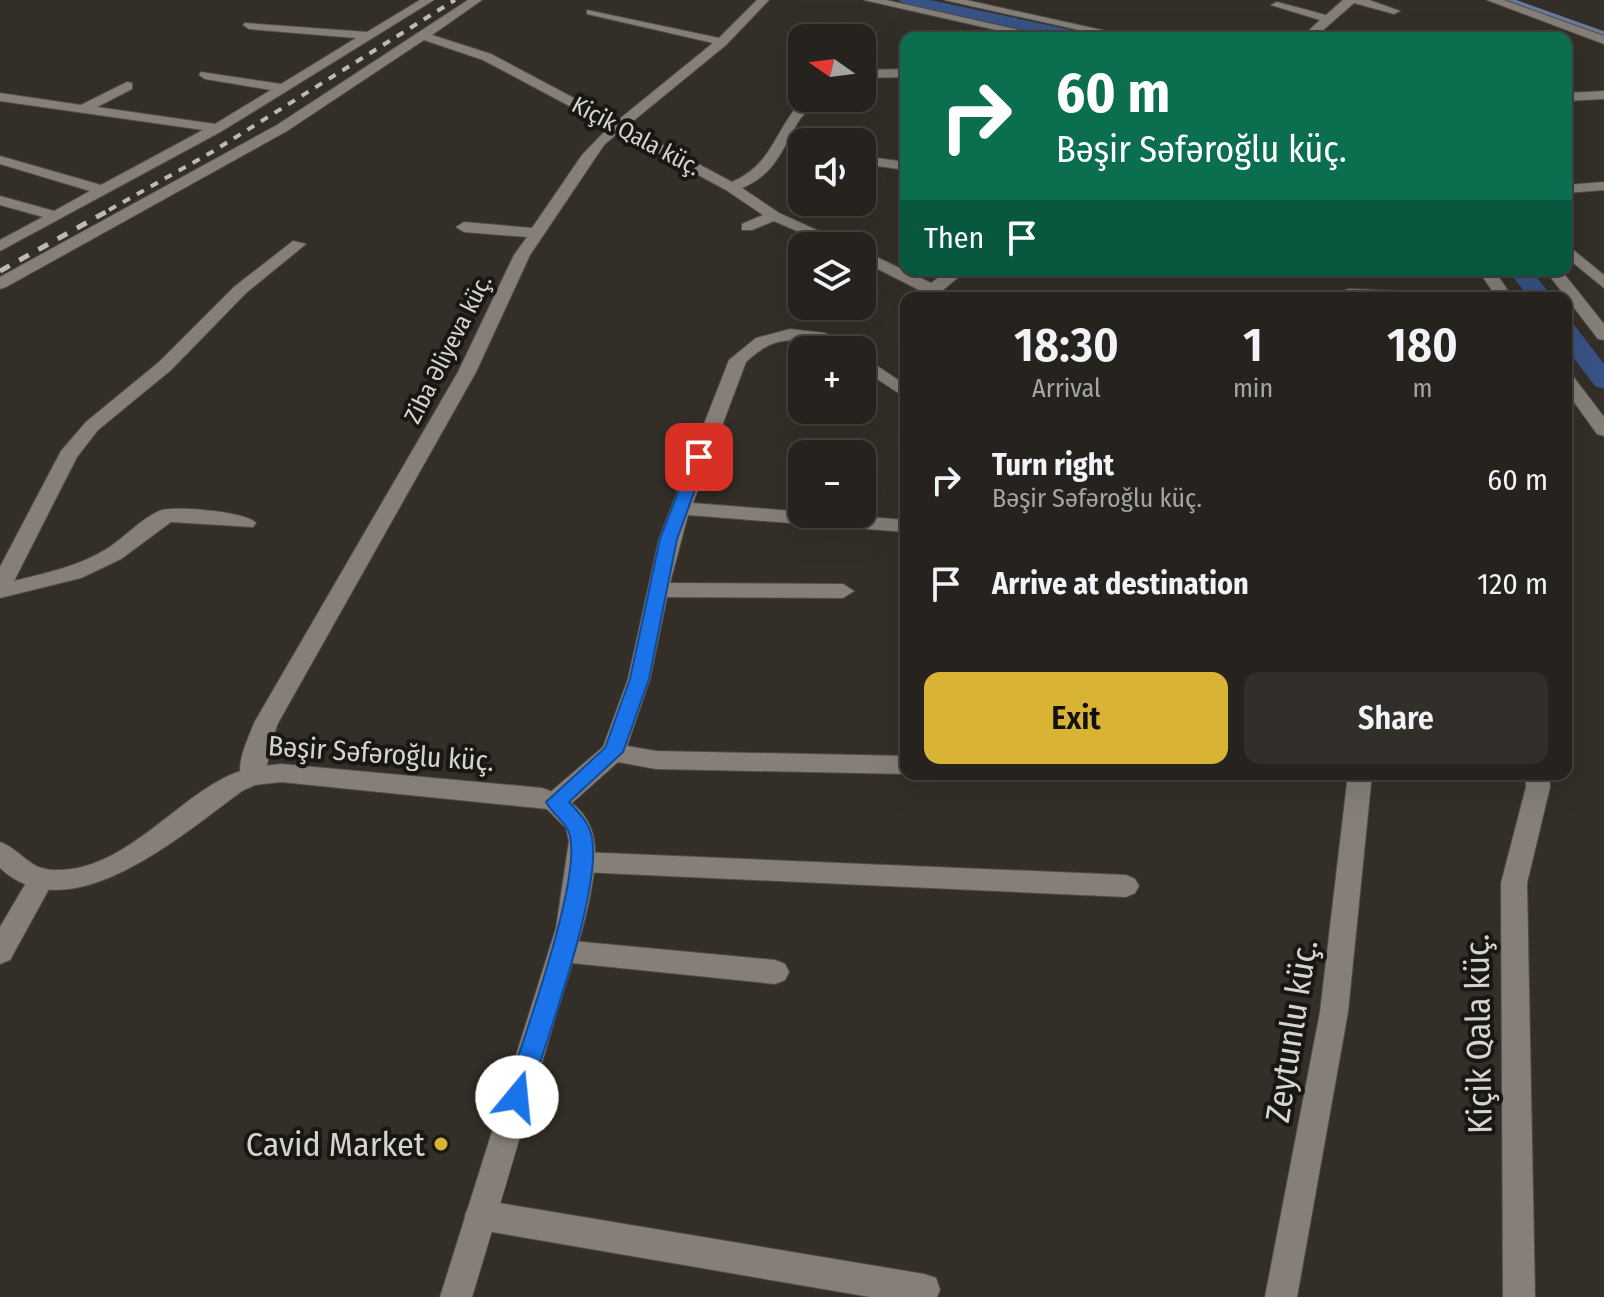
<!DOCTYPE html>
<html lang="en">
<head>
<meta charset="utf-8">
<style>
  :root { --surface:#26231e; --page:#322f2b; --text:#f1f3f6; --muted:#a4a4a4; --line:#42403c; --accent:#d9b334 }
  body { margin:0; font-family:"Fira Sans Condensed",sans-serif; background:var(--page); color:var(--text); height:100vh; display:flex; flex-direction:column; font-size:30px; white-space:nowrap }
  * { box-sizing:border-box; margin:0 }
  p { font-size:26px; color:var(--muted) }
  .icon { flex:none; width:44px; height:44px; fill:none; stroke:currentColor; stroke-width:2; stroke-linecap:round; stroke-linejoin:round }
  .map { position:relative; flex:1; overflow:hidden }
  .sheet { position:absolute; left:900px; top:292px; width:672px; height:488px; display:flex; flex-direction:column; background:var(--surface); border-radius:16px; box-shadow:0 8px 32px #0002,0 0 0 2px var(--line) }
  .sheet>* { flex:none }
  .hud { position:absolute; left:900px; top:32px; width:672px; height:244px; border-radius:16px; box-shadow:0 8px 32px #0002,0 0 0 2px var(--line); background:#0b6e4f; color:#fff; overflow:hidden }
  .needle { width:52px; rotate:284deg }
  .buttons { position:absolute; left:788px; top:24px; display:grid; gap:16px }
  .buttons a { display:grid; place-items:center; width:88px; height:88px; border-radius:16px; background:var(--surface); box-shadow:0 8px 32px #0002,0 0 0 2px var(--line); font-size:40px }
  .pin { position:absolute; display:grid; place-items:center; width:68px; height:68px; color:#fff; margin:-34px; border-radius:16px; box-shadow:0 4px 12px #0006 }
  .me { position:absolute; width:88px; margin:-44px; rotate:17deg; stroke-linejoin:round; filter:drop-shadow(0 0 6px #0008) }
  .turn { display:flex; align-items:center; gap:28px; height:168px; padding:0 24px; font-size:36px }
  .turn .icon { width:104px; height:104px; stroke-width:2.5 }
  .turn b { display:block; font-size:56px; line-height:68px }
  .then { display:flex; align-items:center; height:76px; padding:0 24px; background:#0003; gap:16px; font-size:30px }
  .eta { display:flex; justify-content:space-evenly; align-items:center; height:136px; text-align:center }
  .eta b { font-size:48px; font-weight:600; line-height:56px }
  .action { display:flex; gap:16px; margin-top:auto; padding:16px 24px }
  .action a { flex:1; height:92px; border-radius:16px; background:var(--accent); color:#111; font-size:32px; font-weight:600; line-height:92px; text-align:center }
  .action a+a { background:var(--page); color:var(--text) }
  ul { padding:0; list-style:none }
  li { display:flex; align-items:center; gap:24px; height:104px; padding:0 24px }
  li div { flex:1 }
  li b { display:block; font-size:30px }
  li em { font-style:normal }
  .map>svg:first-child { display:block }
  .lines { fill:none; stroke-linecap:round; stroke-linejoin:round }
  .stream { stroke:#687a9c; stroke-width:5 }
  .canal { fill:#385385; fill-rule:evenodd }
  .minor-casing { stroke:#504c46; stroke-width:2 }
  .tertiary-casing { stroke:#504c46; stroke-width:2 }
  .minor { fill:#857f78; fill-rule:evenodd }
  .tertiary { fill:#857f78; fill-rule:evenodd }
  .rail-far1 { stroke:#bdbab5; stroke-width:4; stroke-dasharray:8 8; stroke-linecap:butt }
  .rail { stroke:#bdbab5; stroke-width:5; stroke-dasharray:11 11; stroke-linecap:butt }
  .route { fill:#1a73e8; stroke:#114b97; stroke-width:2 }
  .poi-dot { fill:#d9b334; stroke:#191714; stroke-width:3 }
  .labels { text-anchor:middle; stroke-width:8; stroke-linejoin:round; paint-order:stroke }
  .far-street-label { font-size:24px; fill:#d7d4d0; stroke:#191714 }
  .street-label { font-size:28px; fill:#d7d4d0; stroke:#191714 }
  .near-street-label { font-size:34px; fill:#d7d4d0; stroke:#191714 }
  .near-poi-label { font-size:34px; fill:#d7d4d0; stroke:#191714; text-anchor:end }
</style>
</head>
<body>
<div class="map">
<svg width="1604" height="1297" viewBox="0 0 1604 1297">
  <rect width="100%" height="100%" fill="#332f28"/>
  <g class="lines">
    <path class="stream" d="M1509,0l95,34"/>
    <g class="canal">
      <path d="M898,0h32l156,33 9,5h-34l-155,-33z"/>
      <path d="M1508,270h23l22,28h-24z"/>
      <path d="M1566,324l9,2 29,38v25l-9,-3 -29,-38z"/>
    </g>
    <defs>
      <g id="minor">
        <path d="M420,0h14l-212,131 -222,120v-11l43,-23 -43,-12v-9l54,15 36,-20 -90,-27v-8l101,29 102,-55 -203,-29v-8l81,12 46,-23 5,1v6l-35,18 118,17 56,-34 -66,-11 -6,-4 2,-3 80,12 75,-46 -107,-9 -6,-4 2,-2 122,9z"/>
        <path d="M468,0h14l-50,35 59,19 126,67 96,-78 -126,-29v-4l132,28 38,-38h12l-43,45 -99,81 105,56c43,-19 42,-54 73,-84h13c-6,8 -14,15 -20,24 -17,30 -23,52 -56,66l37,25 73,33h-21l-57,-25 -22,9h-10v-6l21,-9 -37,-25 -107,-58 -15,13 -74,110 -54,117 -198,351c-7,17 -10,46 -17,59h-18c-9,-17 5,-42 11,-59l204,-351 56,-117 13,-18 -63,-5 -8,-5 8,-5 68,6 50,-73 27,-28 -126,-67 -59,-20 -137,91 -281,156 -6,2v-12l277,-152z"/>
        <path d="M864,0h22l168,38h-23z"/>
        <path d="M944,0h22l172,38h-23z"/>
        <path d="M1343,0h26l31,11 -6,3 -40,-11 -40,35h-13l19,-18 -49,-15 6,-3 49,13z"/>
        <path d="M1487,0h17l100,36v8z"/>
        <path d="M906,69v8l-44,1v-8z"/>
        <path d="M1604,91v8l-38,2v-8z"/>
        <path d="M862,156l44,6v8l-44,-6z"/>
        <path d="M1604,182v8l-38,3v-8z"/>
        <path d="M293,241l13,3 -60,49 -75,77 -73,60 -21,27 -63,124c32,-8 66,-15 94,-33 17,-11 33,-29 51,-37 15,-6 88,1 97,12l-3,4 -82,-5 -50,37 -40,19 -81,20v-31l61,-116 25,-29 73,-60 75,-75z"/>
        <path d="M1566,244l38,31v13l-38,-31z"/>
        <path d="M862,250l69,33 18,-13h18l-24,20 12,8h-20l-73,-37z"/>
        <path d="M1478,270h16l19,28h-16z"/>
        <path d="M1545,270h16l43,54v16l-6,-1z"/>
        <path d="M1349,289l106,4 8,5 -120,-1v-6z"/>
        <path d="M790,329l35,4 31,17c-46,0 -69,-28 -110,12l-53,141 213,17v12l-218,-17 -18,68 173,1 11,7 -11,7 -176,-1 -17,82 -23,67 29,5 250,5v18l-250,-5 -38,-7 -53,47 -9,2 -9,-2 -3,-7 3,-7 56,-48 25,-68 31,-140 70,-179 27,-22z"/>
        <path d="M862,356l44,29v13l-44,-29z"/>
        <path d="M1566,374l6,1 32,42v19l-7,-2 -31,-43z"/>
        <path d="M1348,774h24l-24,238 -51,285h-32l55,-285z"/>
        <path d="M1525,774h24l1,13 -23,96 8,414h-32l-2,-414 25,-96z"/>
        <path d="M581,852l545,23 9,4 4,7 -4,7 -9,4 -545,-25 -9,-3 -4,-7 4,-7z"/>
        <path d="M42,868l9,3 4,7 -45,82 -10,4v-37l33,-56z"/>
        <path d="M562,940l213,20 10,4 4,8 -4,8 -10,4 -213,-22 -10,-3 -3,-8 3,-8z"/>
        <path d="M481,1200l443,74 12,4 4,12 -3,7h-67l-389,-67 -11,-4 -5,-11 5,-11z"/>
      </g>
      <path id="tertiary" d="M281,764l261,24c25,8 48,24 52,52 7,42 -24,130 -37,172 -28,95 -56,190 -85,285h-32l116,-369 13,-87 -3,-13 -19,-19 -266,-27 -26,3 -13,6c-59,43 -172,143 -242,77v-26c20,7 29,27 52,28 70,3 119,-67 176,-94 17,-8 34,-10 53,-12z"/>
    </defs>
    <use href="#minor" class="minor-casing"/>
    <use href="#tertiary" class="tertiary-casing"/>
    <use href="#minor" class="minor"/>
    <use href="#tertiary" class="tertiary"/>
    <path class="rail-far1" d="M109,210l103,-58 243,-152"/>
    <path class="rail" d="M0,271l113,-63"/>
  </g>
  <path class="route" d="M693,454l14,3 -30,82 -28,140 -26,73 -54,50c11,12 20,20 23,36 10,52 -46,203 -63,259l-4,8 -8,4 -9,-4 -3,-8c16,-53 76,-212 65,-261 -3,-14 -17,-21 -24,-34l59,-54 25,-69 30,-140z"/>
  <circle class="poi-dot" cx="441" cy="1144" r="8"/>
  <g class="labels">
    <g class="far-street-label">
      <text transform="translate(636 136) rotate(28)" y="8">Kiçik Qala küç.</text>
      <text transform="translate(448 349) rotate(-63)" y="8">Ziba Əliyeva küç.</text>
    </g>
    <g class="street-label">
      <text transform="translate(381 753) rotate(4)" y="10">Bəşir Səfəroğlu küç.</text>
    </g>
    <g class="near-street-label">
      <text transform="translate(1291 1031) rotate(-81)" y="12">Zeytunlu küç.</text>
      <text transform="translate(1478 1034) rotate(-91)" y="12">Kiçik Qala küç.</text>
    </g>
    <g class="near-poi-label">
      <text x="425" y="1156">Cavid Market</text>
    </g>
  </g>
</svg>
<div class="buttons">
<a><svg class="needle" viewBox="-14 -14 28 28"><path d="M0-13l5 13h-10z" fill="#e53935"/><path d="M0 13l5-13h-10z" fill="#a4a4a4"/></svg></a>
<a><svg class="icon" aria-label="sound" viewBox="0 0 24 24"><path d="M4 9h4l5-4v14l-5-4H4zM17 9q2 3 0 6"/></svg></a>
<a><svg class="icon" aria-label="layers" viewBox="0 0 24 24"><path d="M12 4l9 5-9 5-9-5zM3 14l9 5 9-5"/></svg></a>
<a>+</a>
<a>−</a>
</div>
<div class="pin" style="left:699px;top:457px;background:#d93025"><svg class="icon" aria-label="arrive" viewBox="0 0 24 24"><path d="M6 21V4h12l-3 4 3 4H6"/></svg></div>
<svg class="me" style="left:517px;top:1097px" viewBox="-20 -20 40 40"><circle r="19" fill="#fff"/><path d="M0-13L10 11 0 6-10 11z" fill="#1a73e8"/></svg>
<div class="hud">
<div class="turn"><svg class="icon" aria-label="right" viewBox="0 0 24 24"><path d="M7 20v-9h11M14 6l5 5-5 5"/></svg><div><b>60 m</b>Bəşir Səfəroğlu küç.</div></div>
<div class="then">Then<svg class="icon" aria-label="arrive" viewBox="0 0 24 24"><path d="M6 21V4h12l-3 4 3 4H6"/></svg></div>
</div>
<section class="sheet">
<div class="eta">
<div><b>18:30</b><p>Arrival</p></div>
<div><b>1</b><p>min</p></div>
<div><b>180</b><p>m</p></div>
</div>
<ul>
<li><svg class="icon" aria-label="right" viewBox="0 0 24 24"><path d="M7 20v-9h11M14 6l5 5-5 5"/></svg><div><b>Turn right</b><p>Bəşir Səfəroğlu küç.</p></div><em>60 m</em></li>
<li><svg class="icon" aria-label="arrive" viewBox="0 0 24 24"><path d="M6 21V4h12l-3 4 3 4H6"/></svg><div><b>Arrive at destination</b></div><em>120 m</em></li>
</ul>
<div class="action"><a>Exit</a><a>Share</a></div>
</section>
</div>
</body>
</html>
